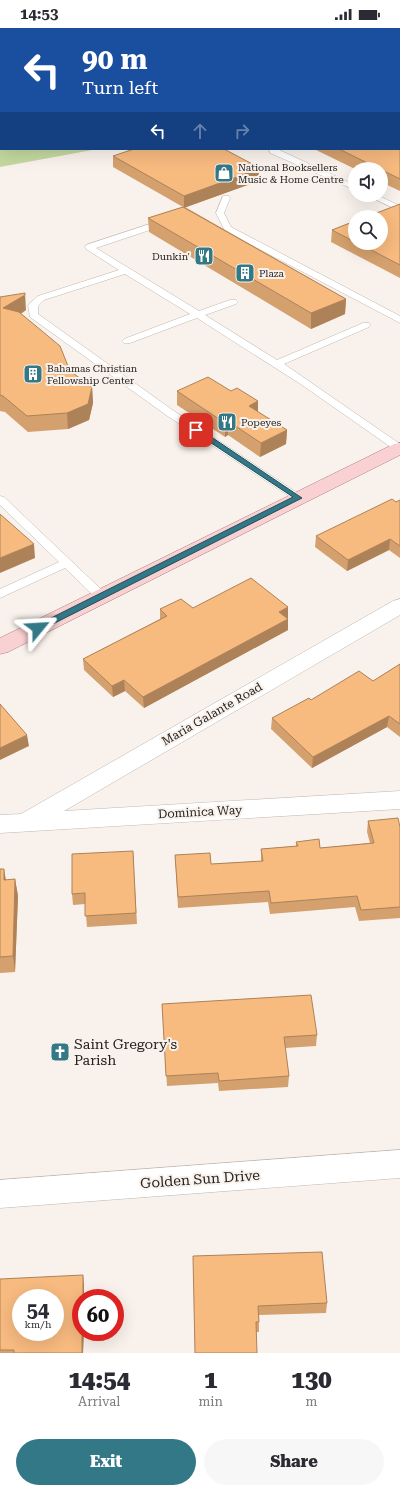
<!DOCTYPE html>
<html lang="en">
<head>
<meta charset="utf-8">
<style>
  :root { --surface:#fff; --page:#f7f7f7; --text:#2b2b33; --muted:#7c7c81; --accent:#337887 }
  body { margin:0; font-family:"Roboto Serif",serif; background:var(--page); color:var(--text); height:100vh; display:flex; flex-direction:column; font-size:15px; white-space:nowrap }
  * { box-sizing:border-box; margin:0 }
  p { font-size:13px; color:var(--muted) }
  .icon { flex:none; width:22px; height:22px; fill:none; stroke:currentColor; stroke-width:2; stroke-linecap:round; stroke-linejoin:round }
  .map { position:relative; height:1325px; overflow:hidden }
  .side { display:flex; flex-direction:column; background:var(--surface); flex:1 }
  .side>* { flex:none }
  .banner { position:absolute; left:0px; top:0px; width:400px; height:122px; box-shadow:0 4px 16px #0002; background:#1a4fa0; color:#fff; overflow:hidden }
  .buttons { position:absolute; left:348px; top:134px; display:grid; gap:8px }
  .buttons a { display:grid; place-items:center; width:40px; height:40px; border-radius:50%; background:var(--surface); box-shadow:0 4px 16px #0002; font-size:20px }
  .speed { position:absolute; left:12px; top:1261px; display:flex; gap:8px; font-size:20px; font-weight:700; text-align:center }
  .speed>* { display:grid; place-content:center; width:52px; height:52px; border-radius:50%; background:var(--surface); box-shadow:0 4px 16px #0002; line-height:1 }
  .speed small { font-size:10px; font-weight:400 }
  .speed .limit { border:6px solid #d22; background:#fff; color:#111 }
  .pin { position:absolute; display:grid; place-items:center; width:34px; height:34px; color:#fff; margin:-17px; border-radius:8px; box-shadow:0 2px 6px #0006 }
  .me { position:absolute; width:44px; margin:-22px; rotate:63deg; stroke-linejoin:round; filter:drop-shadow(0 0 3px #0008) }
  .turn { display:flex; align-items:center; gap:14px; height:84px; padding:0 16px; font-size:18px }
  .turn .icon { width:52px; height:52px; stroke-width:2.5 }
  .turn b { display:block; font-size:28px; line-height:34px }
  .lanes { display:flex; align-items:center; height:38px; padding:0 16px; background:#0003; justify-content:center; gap:20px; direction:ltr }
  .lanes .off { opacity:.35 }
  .eta { display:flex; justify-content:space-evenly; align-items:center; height:68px; text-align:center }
  .eta b { font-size:24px; font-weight:800; line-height:28px }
  .cta { display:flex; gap:8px; margin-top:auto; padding:8px 16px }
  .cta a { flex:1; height:46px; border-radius:24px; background:var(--accent); color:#fff; font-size:16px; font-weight:800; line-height:46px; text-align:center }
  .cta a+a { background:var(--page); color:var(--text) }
  .status { display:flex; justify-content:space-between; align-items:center; height:28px; padding:0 20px; background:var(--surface); direction:ltr }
  .status svg { height:11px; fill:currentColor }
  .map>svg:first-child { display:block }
  .education { fill:#f9e2ef }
  .green { fill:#c3d89f }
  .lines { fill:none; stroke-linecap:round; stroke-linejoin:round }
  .service-casing { stroke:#beb7b1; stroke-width:1 }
  .minor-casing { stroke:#beb7b1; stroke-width:1 }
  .primary-casing { stroke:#ad8080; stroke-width:1 }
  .service { fill:#fff; fill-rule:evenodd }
  .minor { fill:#fff; fill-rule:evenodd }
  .primary { fill:#fad1d2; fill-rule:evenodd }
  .wall { fill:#d4a06d }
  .shaded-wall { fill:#ad8259 }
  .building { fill:#f7ba7f; stroke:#ad8259; fill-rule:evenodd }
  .route { fill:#337887; stroke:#214e58 }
  .labels { text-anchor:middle; stroke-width:4; stroke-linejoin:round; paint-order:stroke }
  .far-poi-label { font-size:10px; fill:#252220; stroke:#f9f2ec; text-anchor:start }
  .street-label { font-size:12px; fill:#252220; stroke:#f9f2ec }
  .near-poi-label { font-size:14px; fill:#252220; stroke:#f9f2ec; text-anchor:start }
  .near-street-label { font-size:14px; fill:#252220; stroke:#f9f2ec }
</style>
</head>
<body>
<div class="status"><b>14:53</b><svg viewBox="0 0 49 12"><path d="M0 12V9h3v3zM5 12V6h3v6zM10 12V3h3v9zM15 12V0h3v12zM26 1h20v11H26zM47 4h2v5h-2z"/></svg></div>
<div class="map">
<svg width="400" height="1325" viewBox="0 0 400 1325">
  <rect width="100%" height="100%" fill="#f9f2ec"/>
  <path class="education" d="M228,0h172v70l-1,-69z"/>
  <path class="green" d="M0,0h215v1h-214v120h97l-98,18z"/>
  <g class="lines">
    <defs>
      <g id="service">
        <path d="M269,121h8l78,36v5l-85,-37z"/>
        <path d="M366,167h11l23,11v5z"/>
        <path d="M223,168h6l1,2 -6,15 7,14 169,89v7l-175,-92 -9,-18z"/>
        <path d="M165,191l3,1 1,2 -1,2 -72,24 103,63 31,-11h6l2,2 -2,2 -31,11 72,45 86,-37h6l2,2 -2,2 -85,37 116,80v7l-5,-1 -93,-65 -105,-67 -67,25h-6l-2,-2 2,-2 66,-25 -65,-40 -81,26 -6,6v8l136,97 131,87 -2,2h-8l-129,-85 -136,-98 -2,-12 10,-9 81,-26 -33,-21 -1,-2 1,-2z"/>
        <path d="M0,468l4,1 101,96 2,3 -2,3h-8l-32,-31 -65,30v-9l59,-27 -59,-57z"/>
      </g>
      <g id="minor">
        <path d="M400,571v16l-336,196 336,-20v18l-400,24v-18l21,-1 372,-213z"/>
        <path d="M400,1122v28l-400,30v-28z"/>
      </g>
      <path id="primary" d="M400,415v12l-392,197 -8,2v-16l394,-194z"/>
    </defs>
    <use href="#service" class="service-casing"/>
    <use href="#minor" class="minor-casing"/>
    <use href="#primary" class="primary-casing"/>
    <use href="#service" class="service"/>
    <use href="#minor" class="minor"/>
    <use href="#primary" class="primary"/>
  </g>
  <g class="wall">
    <path d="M400,67v96l-19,-9v-13h-26l-41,-20h85z"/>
    <path d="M113,128l145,11 1,14 -74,26 161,92 -1,15 -34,15 -162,-97 -1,-14 35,-11 -70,-40z"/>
    <path d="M400,176v74l-69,-36 1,-12 23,-9v22h26z"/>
    <path d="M0,269l26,13 -5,4 49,57 22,16 1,16 -4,17 -21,9 -40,3 -23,-20 -5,-1z"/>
    <path d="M177,363h54l27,10v11l29,18 -1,14 -26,13 -32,-22 -3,2 -48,-32z"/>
    <path d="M400,472v58l-11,-8 -42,21 -32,-24 1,-11z"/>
    <path d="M193,580l95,10v12l-144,78 -19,-17 -12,6 -29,-27 -1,-11 77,-40v-10z"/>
    <path d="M400,636v73l-13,-10 -75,41 -41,-39 1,-11 39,-18 62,-19z"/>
    <path d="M368,793l32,6v91l-41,3 -4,-14 -85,7 -2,-12 -90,6 -3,-53 36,9 50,-3v-12l35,-3v-4l24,6 50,-5 -3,-11z"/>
    <path d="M133,823l4,73 -50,3 -2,-23 -12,1 -1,-11z"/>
    <path d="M0,841l6,11 9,-1 3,17 -3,76 -15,1z"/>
    <path d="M162,976l155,31 -1,11 -31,2 4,28 -1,11 -69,4 -1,-8 -51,3z"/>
    <path d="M193,1228l134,47 -1,10 -67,2v17h-3z"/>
    <path d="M0,1251l84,6 -1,68h-83z"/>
  </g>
  <g class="shaded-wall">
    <path d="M258,139v3l1,-1v12l-75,27v-12z"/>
    <path d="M25,265l1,17 -21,13 -2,-15z"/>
    <path d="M346,271l-1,15 -34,15v-16z"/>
    <path d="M92,359l1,16 -4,17 -21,9 -1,-16z"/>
    <path d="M258,373v14l-9,-9z"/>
    <path d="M228,393v14l-3,2v-14z"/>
    <path d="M287,402l-1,14 -26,13 1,-14z"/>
    <path d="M390,511l-1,11 -42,21 1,-11z"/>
    <path d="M34,516l1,14 -35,15v-15z"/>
    <path d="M288,579v11l-10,5 1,-11z"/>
    <path d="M288,591v11l-144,78 -1,-11z"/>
    <path d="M124,652l1,11 -12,6 -1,-11z"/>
    <path d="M389,688l-2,11 -75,41 1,-11z"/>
    <path d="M27,707l2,11 -29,14v-12z"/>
    <path d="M4,841l3,17 -3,-6z"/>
    <path d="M15,851l3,17 -3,76 -2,-16z"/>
    <path d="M83,1247l1,10v13h-1z"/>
    <path d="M82,1304h2l-1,21h-1z"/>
  </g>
  <g class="building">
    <path d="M400,67v84l-61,-30h60v-53z"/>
    <path d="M134,121h90l34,18 -3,1 4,1 -75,27 -71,-40z"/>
    <path d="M400,176v61l-42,-22h23v-26h-15z"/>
    <path d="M183,179l163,92 -35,14 -163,-95z"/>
    <path d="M355,193v21l-23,-12z"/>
    <path d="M25,265v2l-22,13 16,4 41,34 10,25 22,16 -4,17 -21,9 -40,3 -24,-20 -3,-1v-98z"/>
    <path d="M208,349l23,14 6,-3 21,13 -9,5 38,24 -26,13 -33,-22 -3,2 -48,-32z"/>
    <path d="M392,471l4,3 4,-2v46l-10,-7 -42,21 -32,-24z"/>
    <path d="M0,486l34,30 -34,14z"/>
    <path d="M251,550l37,29 -9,5 9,7 -145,78 -19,-17 -12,6 -29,-27 84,-43 -7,-7 21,-10 12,9z"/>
    <path d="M400,636v60l-11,-8 -76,41 -41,-39 37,-20 2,2 48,-29 14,10z"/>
    <path d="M0,676l27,31 -27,13z"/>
    <path d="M398,790l2,9v80l-39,3 -4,-14 -86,7 -2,-12 -91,6 -3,-42 35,-2 1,11 52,-3 -2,-12 37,-3 -2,-4 23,-3 1,9 54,-5 -6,-22z"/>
    <path d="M133,823l3,62 -51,3v-23l-13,1v-40z"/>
    <path d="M0,841h4v11l11,-1 -2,77 -13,1z"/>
    <path d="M311,967l6,40 -33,2 5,39 -70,5 -1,-8 -52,3 -4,-72z"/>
    <path d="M322,1224l5,51 -69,3 1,16h-3l1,31h-62l-2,-97z"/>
    <path d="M83,1247v23h-2v34h1v21h-68v-3h-14v-71zM21,1270h34v34h-34z"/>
  </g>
  <path class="route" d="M193,400h5l104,70 -261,132h-6l-1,-2 1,-2 258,-129 -100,-66z"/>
  <defs>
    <symbol id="shop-square" viewBox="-11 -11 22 22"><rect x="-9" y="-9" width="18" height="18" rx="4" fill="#337887" stroke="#f9f2ec"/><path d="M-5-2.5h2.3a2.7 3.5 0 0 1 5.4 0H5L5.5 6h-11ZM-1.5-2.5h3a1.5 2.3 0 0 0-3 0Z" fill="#fff"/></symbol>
    <symbol id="restaurant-square" viewBox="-11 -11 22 22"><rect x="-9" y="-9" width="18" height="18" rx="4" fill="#337887" stroke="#f9f2ec"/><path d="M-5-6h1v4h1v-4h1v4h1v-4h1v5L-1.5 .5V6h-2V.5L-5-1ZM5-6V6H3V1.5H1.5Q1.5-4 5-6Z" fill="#fff"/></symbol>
    <symbol id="building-square" viewBox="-11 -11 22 22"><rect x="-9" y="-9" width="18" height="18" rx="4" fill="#337887" stroke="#f9f2ec"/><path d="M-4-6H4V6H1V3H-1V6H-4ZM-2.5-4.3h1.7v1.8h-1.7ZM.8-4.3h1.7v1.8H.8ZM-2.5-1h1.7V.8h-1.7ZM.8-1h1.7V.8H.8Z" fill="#fff"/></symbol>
    <symbol id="church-square" viewBox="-11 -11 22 22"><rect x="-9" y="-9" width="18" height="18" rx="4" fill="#337887" stroke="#f9f2ec"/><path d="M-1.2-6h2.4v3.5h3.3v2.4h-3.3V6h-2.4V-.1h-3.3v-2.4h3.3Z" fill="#fff"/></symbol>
  </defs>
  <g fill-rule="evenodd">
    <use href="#shop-square" x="213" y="134" width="22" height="22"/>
    <use href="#restaurant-square" x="193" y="217" width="22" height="22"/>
    <use href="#building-square" x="234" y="234" width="22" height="22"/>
    <use href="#building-square" x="22" y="335" width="22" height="22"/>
    <use href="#restaurant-square" x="216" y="383" width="22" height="22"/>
    <use href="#church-square" x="49" y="1013" width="22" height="22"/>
  </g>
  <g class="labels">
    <g class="far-poi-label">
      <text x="238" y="143">National Booksellers<tspan x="238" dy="12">Music &amp; Home Centre</tspan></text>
      <text x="190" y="232" text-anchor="end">Dunkin'</text>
      <text x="259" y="249">Plaza</text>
      <text x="47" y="344">Bahamas Christian<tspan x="47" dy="12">Fellowship Center</tspan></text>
      <text x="241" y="398">Popeyes</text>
    </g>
    <g class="street-label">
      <text transform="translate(212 686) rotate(-30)" y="4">Maria Galante Road</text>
      <text transform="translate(200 784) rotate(-3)" y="4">Dominica Way</text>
    </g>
    <g class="near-poi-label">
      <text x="74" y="1021">Saint Gregory's<tspan x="74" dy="16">Parish</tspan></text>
    </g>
    <g class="near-street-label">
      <text transform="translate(200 1151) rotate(-4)" y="5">Golden Sun Drive</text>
    </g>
  </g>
</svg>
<div class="buttons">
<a><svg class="icon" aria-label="sound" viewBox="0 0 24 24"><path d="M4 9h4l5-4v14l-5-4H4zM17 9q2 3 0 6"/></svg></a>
<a><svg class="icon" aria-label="search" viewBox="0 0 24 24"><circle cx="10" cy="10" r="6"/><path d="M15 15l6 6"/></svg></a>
</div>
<div class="speed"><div>54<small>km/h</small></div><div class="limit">60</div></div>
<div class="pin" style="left:196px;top:402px;background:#d93025"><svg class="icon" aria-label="arrive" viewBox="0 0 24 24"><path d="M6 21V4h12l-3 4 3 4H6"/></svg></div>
<svg class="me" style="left:38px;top:600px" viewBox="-20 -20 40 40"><path d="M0-17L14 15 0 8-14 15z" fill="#337887" stroke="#fff" stroke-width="4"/></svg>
<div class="banner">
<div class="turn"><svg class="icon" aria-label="left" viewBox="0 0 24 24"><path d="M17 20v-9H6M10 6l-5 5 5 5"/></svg><div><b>90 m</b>Turn left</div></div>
<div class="lanes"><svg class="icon" aria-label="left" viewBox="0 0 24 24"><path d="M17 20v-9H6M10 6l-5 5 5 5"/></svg><svg class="icon off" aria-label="ahead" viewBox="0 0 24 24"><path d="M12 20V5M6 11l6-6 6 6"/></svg><svg class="icon off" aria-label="right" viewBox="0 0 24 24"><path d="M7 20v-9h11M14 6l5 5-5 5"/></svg></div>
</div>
</div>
<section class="side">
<div class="eta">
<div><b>14:54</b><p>Arrival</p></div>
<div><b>1</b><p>min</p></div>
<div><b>130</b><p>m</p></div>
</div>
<div class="cta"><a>Exit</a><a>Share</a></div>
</section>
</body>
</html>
